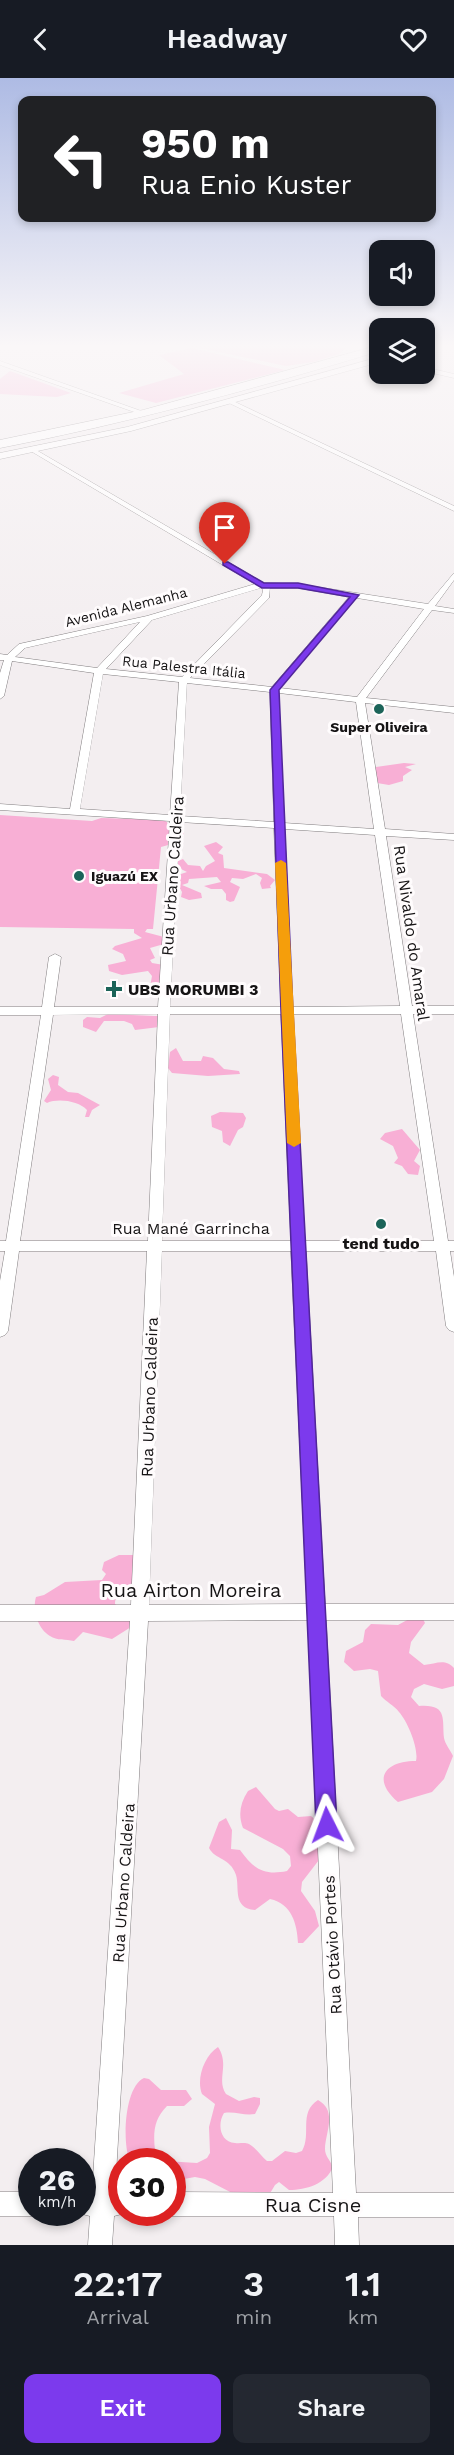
<!DOCTYPE html>
<html lang="en">
<head>
<meta charset="utf-8">
<style>
  :root { --surface:#171b24; --page:#242831; --text:#f1f3f6; --muted:#9ea1a6; --accent:#7c3aed }
  body { margin:0; font-family:"Work Sans",sans-serif; background:var(--page); color:var(--text); height:100vh; display:flex; flex-direction:column; font-size:22px; white-space:nowrap }
  * { box-sizing:border-box; margin:0 }
  p { font-size:20px; color:var(--muted) }
  .icon { flex:none; width:33px; height:33px; fill:none; stroke:currentColor; stroke-width:2; stroke-linecap:round; stroke-linejoin:round }
  .map { position:relative; height:2167px; overflow:hidden }
  .drawer { display:flex; flex-direction:column; background:var(--surface); flex:1 }
  .drawer>* { flex:none }
  .banner { position:absolute; left:18px; top:18px; width:418px; height:126px; border-radius:12px; box-shadow:0 3px 9px #0003; background:#202124; color:#fff; overflow:hidden }
  .tools { position:absolute; left:369px; top:162px; display:grid; gap:12px }
  .tools a { display:grid; place-items:center; width:66px; height:66px; border-radius:12px; background:var(--surface); box-shadow:0 3px 9px #0003; font-size:30px }
  .speed { position:absolute; left:18px; top:2070px; display:flex; gap:12px; font-size:30px; font-weight:700; text-align:center }
  .speed>* { display:grid; place-content:center; width:78px; height:78px; border-radius:50%; background:var(--surface); box-shadow:0 3px 9px #0003; line-height:1 }
  .speed small { font-size:15px; font-weight:400 }
  .speed .limit { border:9px solid #d22; background:#fff; color:#111 }
  .pin { position:absolute; display:grid; place-items:center; width:51px; height:51px; color:#fff; margin:-62px -26px; border-radius:50% 50% 50% 0; rotate:-45deg; box-shadow:0 0 6px #0007 }
  .pin .icon { rotate:45deg }
  .me { position:absolute; width:66px; margin:-33px; rotate:357deg; stroke-linejoin:round; filter:drop-shadow(0 0 4px #0008) }
  .turn { display:flex; align-items:center; gap:21px; height:126px; padding:0 24px; font-size:27px }
  .turn .icon { width:78px; height:78px; stroke-width:2.5 }
  .turn b { display:block; font-size:42px; line-height:51px }
  .eta { display:flex; justify-content:space-evenly; align-items:center; height:102px; text-align:center }
  .eta b { font-size:36px; font-weight:600; line-height:42px }
  .button { display:flex; gap:12px; margin-top:auto; padding:12px 24px }
  .button a { flex:1; height:69px; border-radius:12px; background:var(--accent); color:#fff; font-size:24px; font-weight:600; line-height:69px; text-align:center }
  .button a+a { background:var(--page); color:var(--text) }
  header { display:flex; justify-content:space-between; align-items:center; height:78px; padding:0 24px; background:var(--surface); font-size:27px; font-weight:600 }
  .map>svg:first-child { display:block }
  .green { fill:#f8afd5 }
  .lines { fill:none; stroke-linecap:round; stroke-linejoin:round }
  .street-casing { stroke:#817d7f; stroke-width:1 }
  .secondary-casing { stroke:#817d7f; stroke-width:1 }
  .highway-casing { stroke:#817d7f; stroke-width:1 }
  .street { fill:#fff; fill-rule:evenodd }
  .secondary { fill:#fff; fill-rule:evenodd }
  .highway { fill:#fff; fill-rule:evenodd }
  .route { fill:#7c3aed; stroke:#51269a; stroke-width:1.5 }
  .slow { fill:#f59e0b }
  .poi-dot { fill:#1c6459; stroke:#fffcfd; stroke-width:2 }
  .labels { text-anchor:middle; stroke-width:6; stroke-linejoin:round; paint-order:stroke }
  .far-street-label { font-size:14px; fill:#161415; stroke:#fffcfd }
  .far-poi-label { font-size:14px; font-weight:bold; fill:#161415; stroke:#fffcfd }
  .street-label { font-size:16px; fill:#161415; stroke:#fffcfd }
  .poi-label { font-size:16px; font-weight:bold; fill:#161415; stroke:#fffcfd; text-anchor:start }
  .near-street-label { font-size:20px; fill:#161415; stroke:#fffcfd }
</style>
</head>
<body>
<header><svg class="icon" aria-label="back" viewBox="0 0 24 24"><path d="M15 5l-7 7 7 7"/></svg>Headway<svg class="icon" aria-label="heart" viewBox="0 0 24 24"><path d="M12 20l-8-8c-3-5 5-10 8-4 3-6 11-1 8 4z"/></svg></header>
<div class="map">
<svg width="454" height="2167" viewBox="0 0 454 2167">
  <rect width="100%" height="100%" fill="#f3eef0"/>
  <g class="green">
    <path d="M185,267h151l9,4 -6,5 -26,8 -27,4z"/>
    <path d="M192,270l93,22 -129,33 -37,-10 65,-19 -25,-19z"/>
    <path d="M10,293l61,22 -14,4 -57,-3v-15z"/>
    <path d="M404,685l12,1 -11,3 7,3 -9,6v5l-14,4 -12,-2 -4,-14 3,-2z"/>
    <path d="M0,737l92,6 9,-3 62,2 4,2 1,5 10,2 6,4 -5,9 -18,5 -8,82h-6l-2,3 19,5v7l-14,4 5,10 -5,2 2,3 12,2 -4,23 -10,-1 2,-11 -4,-5 -26,4 -13,-4 -1,-6 18,-4 -3,-7 -11,-5 3,-3 27,-8 -8,-5v-4l-134,-2z"/>
    <path d="M216,764l7,5 -5,6 5,2 1,13 43,6 8,6 -5,6 1,2 -9,1 -2,-6 2,-5 -6,-4 -13,5 -11,-1 -2,4 10,5 -6,14 -4,1 -4,-2v-6l-4,-5h-11l-7,-3 17,-4 -4,-5 -28,2 -1,4 -6,2 19,8 1,5 -13,2 -8,-3 1,-5 -6,-11 5,-7 6,-2 -10,-5 1,-6 5,-2 5,6 12,1 3,5 3,-5 9,-5 -11,-15z"/>
    <path d="M108,936l47,2h6l-2,11 -24,3 -3,-6 -8,-3h-20l-8,11 -13,-5v-7l4,-3 13,1z"/>
    <path d="M176,970l7,13h18l2,-5 10,2 11,11 15,2 1,3 -32,2 -36,-3 -4,-5 2,-16z"/>
    <path d="M53,997l6,2 -1,8 10,7 10,1 22,12 -8,5 -3,7h-4l2,-7c-8,-9 -29,-12 -40,-7l-3,-2 7,-11 -3,-11z"/>
    <path d="M220,1034l23,1 3,5 -3,9 -5,3 -8,16 -7,-4 -1,-11 -10,-4 -1,-11z"/>
    <path d="M402,1051l18,21 -6,11 6,5 -2,9 -10,-1 -6,-8 -8,-3 4,-5 -5,-12 -13,-7 5,-6z"/>
    <path d="M119,1477h16l-3,28c-6,7 -17,9 -17,21l15,11 1,12 -19,12 -29,-7 -9,9c-8,-2 -17,0 -24,-5 -12,-7 -18,-26 -14,-39l8,-2 21,-13 37,-2 4,-6 -4,-4 2,-8z"/>
    <path d="M409,1541h14l2,4 -14,19 -2,11 15,12c12,-1 21,-7 30,3v18l-12,3 -18,-5 -10,5 -3,8 8,9c29,-2 23,13 25,32 1,6 7,13 9,18l-9,23 -12,13 -34,10c-27,-23 -13,-41 18,-41 3,-12 -8,-39 -17,-49 -5,-7 -13,-10 -18,-16l-3,-25 -8,-2 -16,2 -10,-9 2,-11 17,-9 2,-12 6,-6 27,1z"/>
    <path d="M256,1709l19,22 4,2 9,-2 10,8 13,-1 7,6 1,38 -17,22 -1,9 14,20 4,15 -16,17h-5c-1,-19 -6,-39 -28,-44l-15,11c-23,-2 -15,-22 -19,-35 -6,-18 -21,-15 -27,-27l10,-26 7,-4 6,12 -1,19 9,1c13,18 23,26 47,21l4,-5 -1,-10 -7,-7 -40,-21c-5,-13 -3,-25 5,-37z"/>
    <path d="M218,1969c12,18 -2,32 8,47l13,7 15,-4 6,1v6l-5,10c-11,2 -20,-3 -31,-1 -7,11 -4,29 11,30 5,1 9,-1 14,1 7,4 12,12 18,17h5l13,-10 11,2 6,-2c10,-17 -4,-38 16,-51 20,11 7,33 7,49 0,7 5,11 8,18 -7,17 -27,23 -44,23l-10,-8 -4,3 -6,10h-33l-31,-16 -10,-2 -22,4 -1,-19 -42,-1c-8,-17 -6,-74 14,-83l5,1 12,11h25l6,9 -8,7h-17c-13,13 -14,26 -12,44l10,11 32,2 10,-5 3,-5 -1,-26 6,-23 -13,-10c-6,-15 2,-38 16,-47z"/>
  </g>
  <g class="lines">
    <defs>
      <g id="street">
        <path d="M0,283l144,51 1,1 -5,1 -140,-49z"/>
        <path d="M424,289l30,7v4l-30,-7z"/>
        <path d="M231,322l223,106v5l-225,-108z"/>
        <path d="M31,369l233,136 34,1 130,20 26,-31v7l-19,26 19,3v4l-22,-3 -66,88 88,9v6l-89,-10 20,126 69,5v6l-68,-4 26,170h42v8h-41l35,227h6v10h-4l4,26v55l-5,-2 -3,-4 -10,-75h-130l19,353h129v16h-128l30,573h98v24h-96l1,28h-24l-1,-29h-162l-8,-4h8v-20l161,1 -25,-573 -160,1 -33,571h7v20h8l-16,4 -2,29h-24l2,-29 -16,-4h8v-20h10l38,-571h-130v-16h131l16,-354h-128l-11,80 -3,4 -5,2v-56l5,-30h-5v-10h6l35,-226h-41v-8h42l7,-50 6,-3 6,3 -7,50h104l12,-186 -170,-11v-6l70,5 24,-136 -82,-12 -8,35 -4,3v-26l4,-13h-4v-6l7,1 12,-11 128,-28 108,-32 -226,-134zM261,510l2,2 -1,5 -80,82 -76,-8 46,-49zM270,510h28l51,9 -77,90 -82,-9 79,-80zM357,520l67,11 -67,88 -77,-9zM140,544l-43,46 -82,-11 10,-9zM103,596l76,8 -9,133 -90,-6zM187,605l83,9 4,130 -94,-6zM279,615l77,9 18,127 -90,-6zM180,744l94,6 7,179h-111zM285,751l90,6 25,171 -107,1zM158,936l-10,227h-128l33,-226zM170,936h111l10,227h-129zM293,936h108l33,227h-129zM162,1173h129l16,353 -158,1z"/>
        <path d="M0,2114h32v20h8l-8,4h-32z"/>
      </g>
      <g id="secondary">
        <path d="M424,267h9l-9,3z"/>
        <path d="M380,279v5l-249,69 -131,28v-6l127,-26z"/>
      </g>
      <path id="highway" d="M380,267v6c-126,38 -252,72 -380,97v-8l143,-30z"/>
    </defs>
    <use href="#street" class="street-casing"/>
    <use href="#secondary" class="secondary-casing"/>
    <use href="#highway" class="highway-casing"/>
    <use href="#street" class="street"/>
    <use href="#secondary" class="secondary"/>
    <use href="#highway" class="highway"/>
  </g>
  <linearGradient id="sky" x2="0" y2="1"><stop stop-color="#aebbe4"/><stop offset="0.47" stop-color="#faf7f8"/><stop offset="1" stop-color="#faf7f8" stop-opacity="0"/></linearGradient>
  <rect width="454" height="570" fill="url(#sky)"/>
  <path class="route" d="M223,484h5l36,21h34l61,12 -80,95 14,321 44,814 -3,8 -7,2 -8,-2 -3,-8 -35,-814 -11,-321 80,-93 -52,-9h-36l-39,-23z"/>
  <path class="slow" d="M281,782l5,3 15,280 -7,4 -7,-4 -12,-280z"/>
  <g class="poi-dot">
    <circle cx="379" cy="631" r="6"/>
    <circle cx="79" cy="798" r="6"/>
    <path d="M111 902h6v6h6v6h-6v6h-6v-6h-6v-6h6z"/>
    <circle cx="381" cy="1146" r="6"/>
  </g>
  <g class="labels">
    <g class="far-street-label">
      <text transform="translate(126 529) rotate(-14)" y="5">Avenida Alemanha</text>
      <text transform="translate(184 589) rotate(6)" y="5">Rua Palestra Itália</text>
    </g>
    <g class="far-poi-label">
      <text x="379" y="654">Super Oliveira</text>
      <text x="91" y="803" text-anchor="start">Iguazú EX</text>
    </g>
    <g class="street-label">
      <text transform="translate(172 798) rotate(-86)" y="6">Rua Urbano Caldeira</text>
      <text transform="translate(412 855) rotate(82)" y="6">Rua Nivaldo do Amaral</text>
      <text x="191" y="1156">Rua Mané Garrincha</text>
      <text transform="translate(149 1319) rotate(-88)" y="6">Rua Urbano Caldeira</text>
      <text transform="translate(123 1805) rotate(-86)" y="6">Rua Urbano Caldeira</text>
      <text transform="translate(332 1867) rotate(-93)" y="6">Rua Otávio Portes</text>
    </g>
    <g class="poi-label">
      <text x="128" y="917">UBS MORUMBI 3</text>
      <text x="381" y="1171" text-anchor="middle">tend tudo</text>
    </g>
    <g class="near-street-label">
      <text x="191" y="1519">Rua Airton Moreira</text>
      <text x="313" y="2134">Rua Cisne</text>
    </g>
  </g>
</svg>
<div class="tools">
<a><svg class="icon" aria-label="sound" viewBox="0 0 24 24"><path d="M4 9h4l5-4v14l-5-4H4zM17 9q2 3 0 6"/></svg></a>
<a><svg class="icon" aria-label="layers" viewBox="0 0 24 24"><path d="M12 4l9 5-9 5-9-5zM3 14l9 5 9-5"/></svg></a>
</div>
<div class="speed"><div>26<small>km/h</small></div><div class="limit">30</div></div>
<div class="pin" style="left:225px;top:486px;background:#d93025"><svg class="icon" aria-label="arrive" viewBox="0 0 24 24"><path d="M6 21V4h12l-3 4 3 4H6"/></svg></div>
<svg class="me" style="left:327px;top:1747px" viewBox="-20 -20 40 40"><path d="M0-17L14 15 0 8-14 15z" fill="#7c3aed" stroke="#fff" stroke-width="4"/></svg>
<div class="banner">
<div class="turn"><svg class="icon" aria-label="left" viewBox="0 0 24 24"><path d="M17 20v-9H6M10 6l-5 5 5 5"/></svg><div><b>950 m</b>Rua Enio Kuster</div></div>
</div>
</div>
<section class="drawer">
<div class="eta">
<div><b>22:17</b><p>Arrival</p></div>
<div><b>3</b><p>min</p></div>
<div><b>1.1</b><p>km</p></div>
</div>
<div class="button"><a>Exit</a><a>Share</a></div>
</section>
</body>
</html>
